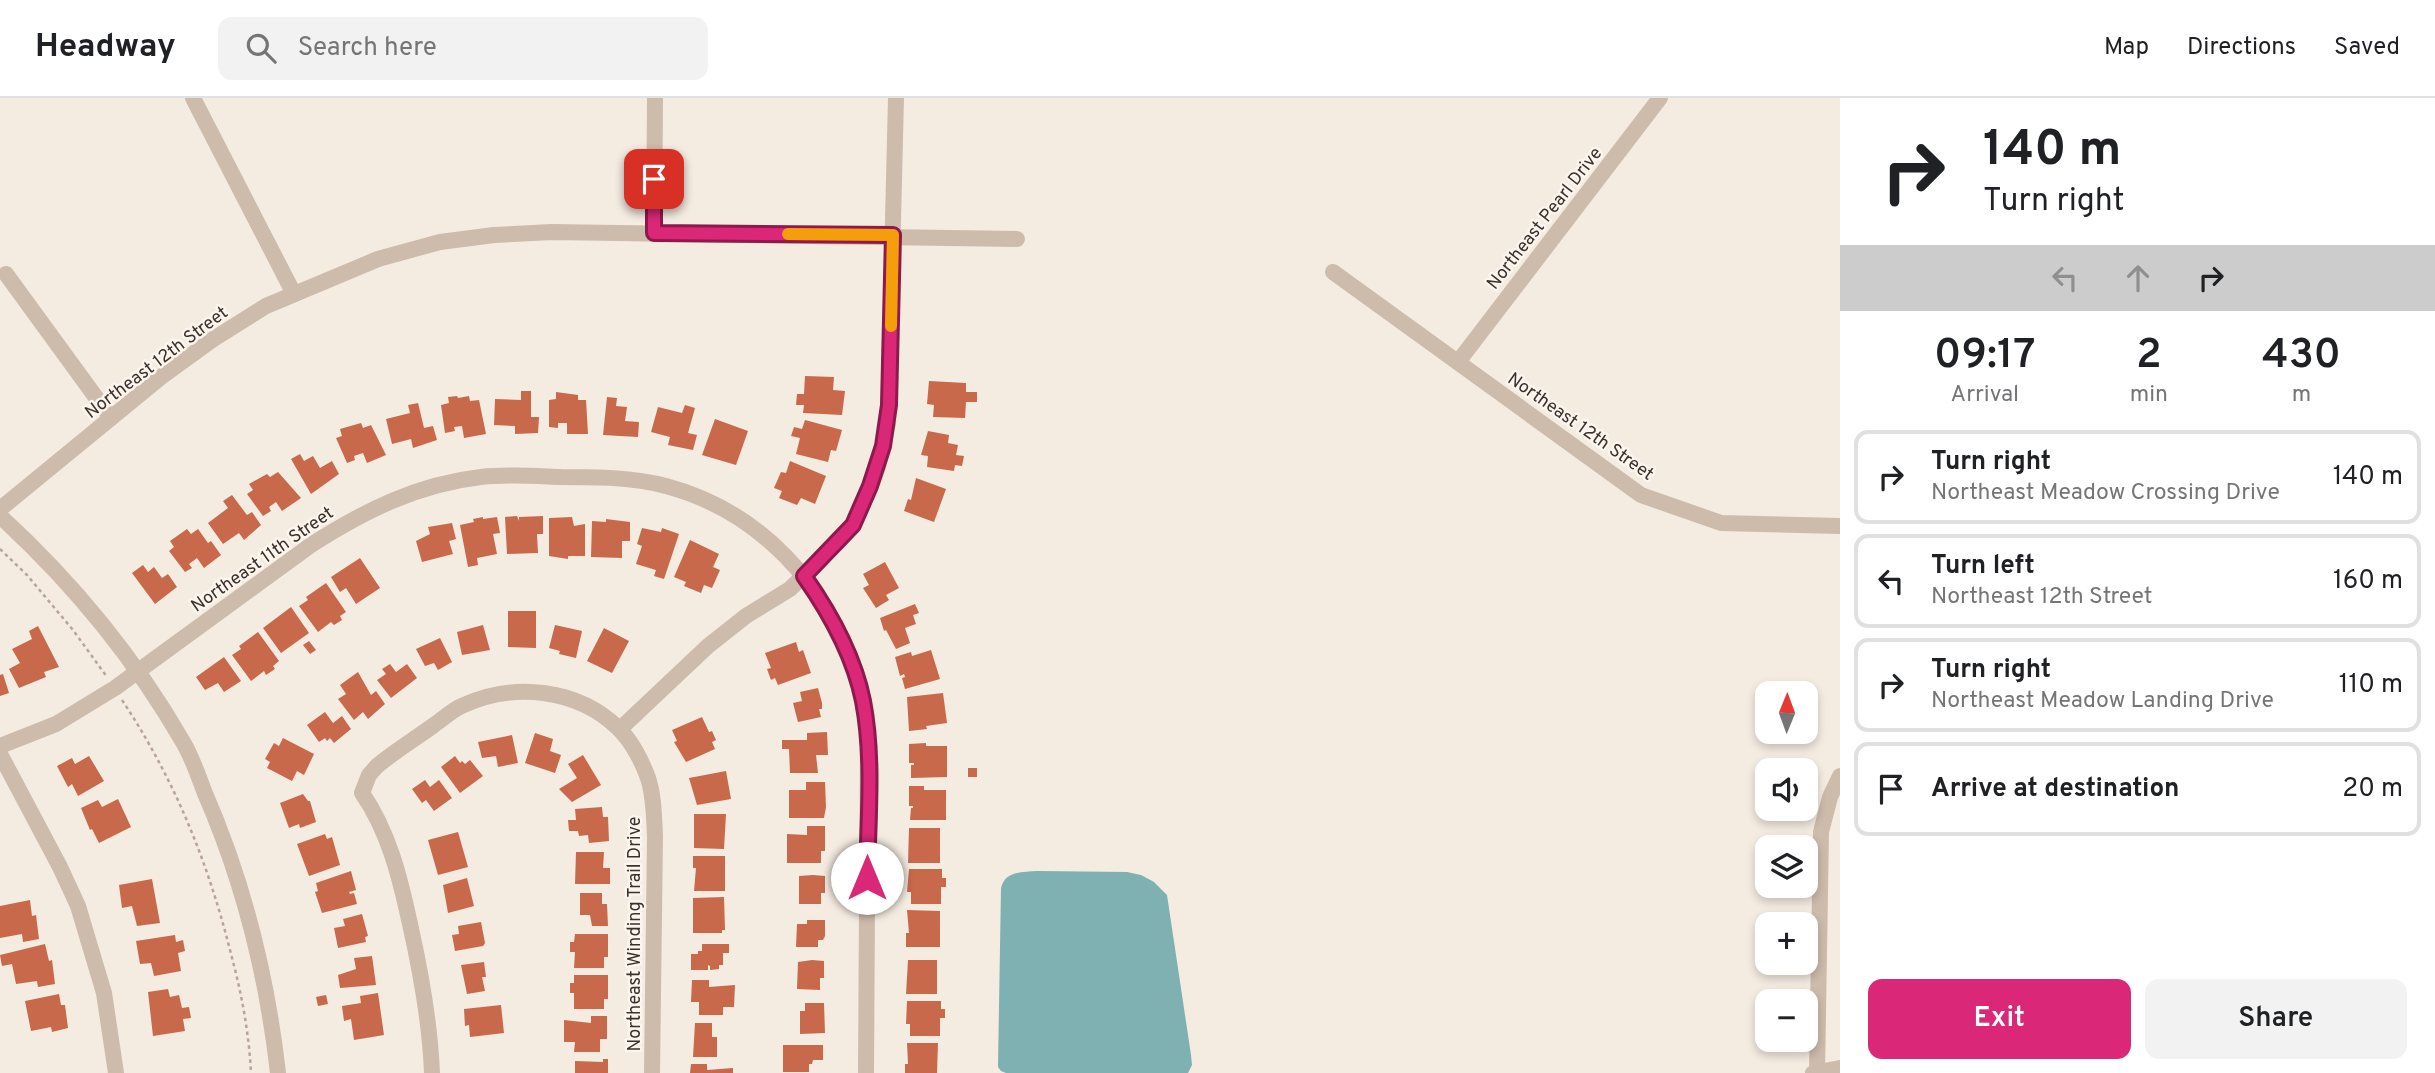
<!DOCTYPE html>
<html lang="en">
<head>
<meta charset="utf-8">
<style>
  :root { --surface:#fff; --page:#f2f2f2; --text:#202124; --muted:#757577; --line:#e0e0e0; --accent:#db2777 }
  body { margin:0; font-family:Overpass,sans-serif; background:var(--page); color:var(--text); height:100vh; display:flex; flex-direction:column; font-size:26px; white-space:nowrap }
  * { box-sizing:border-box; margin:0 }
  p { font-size:23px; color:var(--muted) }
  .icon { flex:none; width:38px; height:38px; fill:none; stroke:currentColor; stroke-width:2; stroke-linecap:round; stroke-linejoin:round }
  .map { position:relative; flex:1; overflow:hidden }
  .panel { display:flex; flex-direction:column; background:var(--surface); width:595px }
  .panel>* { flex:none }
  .hud { background:#fff; color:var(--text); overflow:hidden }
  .needle { width:46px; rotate:1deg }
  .buttons { position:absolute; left:1755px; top:583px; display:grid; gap:14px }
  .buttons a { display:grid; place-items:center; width:63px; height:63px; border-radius:14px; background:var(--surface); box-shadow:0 4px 10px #0003; font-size:35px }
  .pin { position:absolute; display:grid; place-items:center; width:60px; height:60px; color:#fff; margin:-30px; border-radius:14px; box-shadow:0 4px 10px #0006 }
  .me { position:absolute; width:77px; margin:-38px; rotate:0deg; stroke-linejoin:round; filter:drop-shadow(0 0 5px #0008) }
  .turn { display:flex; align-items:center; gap:24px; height:147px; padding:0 28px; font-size:32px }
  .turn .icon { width:91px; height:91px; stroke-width:2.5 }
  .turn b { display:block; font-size:49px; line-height:60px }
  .lanes { display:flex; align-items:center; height:66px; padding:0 28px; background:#0003; justify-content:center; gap:35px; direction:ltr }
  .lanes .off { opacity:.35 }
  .eta { display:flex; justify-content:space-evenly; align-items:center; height:119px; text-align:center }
  .eta b { font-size:42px; font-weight:600; line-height:49px }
  .action { display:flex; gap:14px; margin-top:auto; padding:14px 28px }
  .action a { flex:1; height:80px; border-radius:14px; background:var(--accent); color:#fff; font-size:28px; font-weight:600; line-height:80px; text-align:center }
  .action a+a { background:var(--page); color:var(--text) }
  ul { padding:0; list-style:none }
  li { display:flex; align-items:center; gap:21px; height:94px; margin:0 14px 10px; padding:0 14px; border:4px solid var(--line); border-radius:14px }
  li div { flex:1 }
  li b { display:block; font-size:26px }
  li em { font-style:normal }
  header { display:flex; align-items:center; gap:42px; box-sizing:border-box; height:98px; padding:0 35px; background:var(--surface); border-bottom:2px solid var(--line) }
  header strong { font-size:33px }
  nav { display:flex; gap:38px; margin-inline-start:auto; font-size:24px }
  .search { width:490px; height:63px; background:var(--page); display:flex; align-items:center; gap:18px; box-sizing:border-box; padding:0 24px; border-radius:14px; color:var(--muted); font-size:26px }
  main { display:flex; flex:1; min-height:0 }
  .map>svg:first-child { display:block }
  .water { fill:#7fb0b2 }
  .building { fill:#c8694b }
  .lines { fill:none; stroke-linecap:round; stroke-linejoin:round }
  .path { stroke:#b9a596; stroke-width:2.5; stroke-dasharray:3.5 3.5; stroke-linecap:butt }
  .minor { stroke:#cdbbac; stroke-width:16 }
  .route-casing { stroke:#8e194d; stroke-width:18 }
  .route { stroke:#db2777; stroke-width:12 }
  .slow { stroke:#f59e0b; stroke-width:12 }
  .labels { text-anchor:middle; stroke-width:5; stroke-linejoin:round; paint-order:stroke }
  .street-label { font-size:18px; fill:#3b302b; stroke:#fbf5ee }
</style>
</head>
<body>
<header>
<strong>Headway</strong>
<div class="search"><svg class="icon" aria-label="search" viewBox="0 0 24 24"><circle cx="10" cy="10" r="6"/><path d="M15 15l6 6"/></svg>Search here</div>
<nav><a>Map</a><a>Directions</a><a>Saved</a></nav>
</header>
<main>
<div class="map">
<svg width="1840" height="975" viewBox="0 0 1840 975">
  <rect width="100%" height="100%" fill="#f4ebe1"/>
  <path class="water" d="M1037,773l90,1 14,3 13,7 13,13 24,160 1,10 -4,8h-182l-5,-2 -3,-4 3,-179c4,-17 21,-16 36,-17z"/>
  <g class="building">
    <path d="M805,278l29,1 -1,13 12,1 -3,24 -39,-2 1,-8h-8l1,-11h7z"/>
    <path d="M929,283l37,2v9h11v10h-11l-1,16 -32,-1 1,-12 -7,-1z"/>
    <path d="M521,293h10v26h8l-1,16 -23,1v-8l-21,-1 1,-26 26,1z"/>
    <path d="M556,294l22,3v5h8l2,34h-21v-11h-9v5l-9,-1v-27l7,-1z"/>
    <path d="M457,298l1,2 11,-2 1,5 9,-1 7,34 -22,4 -2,-12 -8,1 1,4 -10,2 -4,-28 8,-2 -1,-6z"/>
    <path d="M607,299l10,1 -1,8 11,1 -2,14 14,1 -1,15 -35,-2z"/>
    <path d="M418,305l6,25 9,-2 4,14 -24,8 -2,-9 -19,5 -6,-25 24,-6 -2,-8z"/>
    <path d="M685,307l10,3 -7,25 9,2 -4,15 -25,-5 2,-8 -19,-5 7,-25 24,6z"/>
    <path d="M715,321l33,12 -12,34 -34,-10z"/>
    <path d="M805,322l37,10 -6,21 -5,-1 -3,12 -32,-8 4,-16 -9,-2 3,-9 8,2z"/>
    <path d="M361,325l2,5 8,-3 15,30 -19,8 -4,-10 -9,3 1,4 -8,3 -11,-25 6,-2 -2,-7z"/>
    <path d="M928,333l21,4 -1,8 10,2 -2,10 8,1 -2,10 -7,-1 -1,6 -27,-4 1,-11 -7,-1z"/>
    <path d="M300,356l4,7 9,-5 7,12 12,-7 7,13 -28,20 -20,-35z"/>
    <path d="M790,363l36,15 -11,28 -14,-6 -4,7 -18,-7 3,-7 -8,-3 7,-16 5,1z"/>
    <path d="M278,374l23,26 -19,13 -6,-9 -7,5 2,4 -8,5 -16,-22 6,-4 -4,-6 18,-10 3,3z"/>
    <path d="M916,380l30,11 -12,33 -30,-11 4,-12 3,1z"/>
    <path d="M232,397l15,20 5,-3 9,13 -17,15 -5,-7 -16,11 -15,-21 20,-15 -5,-7z"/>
    <path d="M517,418l2,5v-4l24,-1v18h-6l1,19 -31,1 -2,-37z"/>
    <path d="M483,419v2l14,-2 3,16 -7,1 4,20 -20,4 1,7 -10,2 -8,-42 14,-3 -1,-3z"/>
    <path d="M572,419l2,9 11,-2v32h-17v3l-19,-3v-38z"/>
    <path d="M606,421l24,3v19h-8v17l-31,-1 1,-36 14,1z"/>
    <path d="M452,425l4,16 -7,2 4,13 -31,8 -6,-21 14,-7 -2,-7z"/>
    <path d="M642,430l19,4 1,-4 17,6 -15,45 -10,-3 2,-6 -20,-6 6,-18 -5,-2z"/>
    <path d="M187,431l4,5 7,-5 10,14 3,-2 10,14 -17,13 -7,-10 -8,6 3,4 -7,4 -16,-21 5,-4 -4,-6z"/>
    <path d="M690,442l29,14 -6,13 7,3 -8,18 -8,-3 -3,8 -17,-7 2,-4 -12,-5z"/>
    <path d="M360,460l20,30 -24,16 -10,-16 -6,4 -9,-15z"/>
    <path d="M885,464l14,26 -13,7 3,5 -13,8 -13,-20 6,-3 -6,-11z"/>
    <path d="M143,467l5,7 6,-5 8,11 6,-4 9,13 -22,17 -23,-31z"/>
    <path d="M326,485l20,29 -6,4 2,4 -8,5 -3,-3 -13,10 -19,-26 9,-6 -2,-3z"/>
    <path d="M915,506l4,9 -6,2 3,9 -11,4 5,15 -14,6 -10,-19 -2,1 -4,-13z"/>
    <path d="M291,509l18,26 -28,20 -18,-25z"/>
    <path d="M508,513h28v37l-28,-1z"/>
    <path d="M483,527l7,25 -28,5 -5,-23z"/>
    <path d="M555,527l27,6 -6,27 -17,-4 1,-3 -11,-3z"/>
    <path d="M38,528l21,41 -15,5 2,5 -27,11 -10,-19 11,-6 -8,-14 20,-10 -3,-8z"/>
    <path d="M604,530l25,13 -17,32 -25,-12z"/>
    <path d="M258,534l21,29 -6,5 2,3 -9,6 -2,-4 -13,10 -19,-26 9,-6 -2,-3z"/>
    <path d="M440,540l12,24 -14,8 -4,-7 -9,3 -9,-17z"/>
    <path d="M309,543l7,9 -6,4 -7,-9z"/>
    <path d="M796,544l3,10 4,-2 8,23 -33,12 -3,-7 -4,2 -4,-11 4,-1 -6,-15z"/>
    <path d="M931,552l9,29 -35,10 -3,-11 3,-1 -1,-3 -4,2 -5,-19 16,-5 1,4z"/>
    <path d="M224,559l17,24 -17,11 -6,-9 -13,7 -9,-13z"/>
    <path d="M390,566l6,8 11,-8 10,14 -26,20 -14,-18 9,-6 -4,-5z"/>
    <path d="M358,574l13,23 5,-4 9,13 -17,15 -5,-7 -9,8 -16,-21 8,-5 -6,-9z"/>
    <path d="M3,576l6,19 -9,3v-21z"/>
    <path d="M818,590l4,15v6h-3l2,8 -23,5 -5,-19 9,-2 -2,-9z"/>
    <path d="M943,595l4,30 -21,3 1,3 -18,2 -2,-34z"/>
    <path d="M325,614l8,11 9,-7 9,13 -17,14 -4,-5 -3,3 -2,-3 -6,4 -12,-17z"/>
    <path d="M702,619l7,15 3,-1 4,9 -4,2 3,7 -29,13 -12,-20 3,-1 -5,-11z"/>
    <path d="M827,634l1,23h-12l2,18h-28l-1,-24h-7v-9h25v-7z"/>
    <path d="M535,635l18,6 -3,12 11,4 -6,18 -30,-10z"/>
    <path d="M512,637l6,28 -20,4 -2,-11 -14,2 -4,-16z"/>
    <path d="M283,640l31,16 -10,21 -7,-4 -5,10 -25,-13 3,-6 -5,-3 9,-16 5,3z"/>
    <path d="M926,645v3h21v31l-36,1v-13h3v-2h-5v-19z"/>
    <path d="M583,657l18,30 -29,17 -13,-13 18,-11 -9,-14z"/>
    <path d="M89,658l15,25 -26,15 -6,-12 -4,3 -11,-21 15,-8 3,6z"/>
    <path d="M455,658l5,7 2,-2 3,3 5,-4 13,16 -23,17 -19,-26z"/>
    <rect x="968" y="670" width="9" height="9"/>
    <path d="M726,673l5,28 -34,6 -8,-27z"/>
    <path d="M425,682l5,7 9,-7 13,18 -18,13 -8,-11 -4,3 -10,-14z"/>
    <path d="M806,684h19l1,25 -2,11h-35v-28h17z"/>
    <path d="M909,688h15v4h22v30h-36l1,-12h2v-2h-4z"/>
    <path d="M303,696l5,7h2l6,21 -16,6 -1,-4 -10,4 -9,-25z"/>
    <path d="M118,701l13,28 -32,16 -7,-14 -2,1 -9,-22 17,-8 4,7z"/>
    <path d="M602,709l1,10h5l1,24 -20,2 -1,-8 -9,1 -1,-5h-9l-1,-11h8l-1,-11z"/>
    <path d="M694,716h32l-2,35 -30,-1z"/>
    <path d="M807,728h18v25h-4v12h-34v-29l20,1z"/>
    <path d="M909,730h31v35h-32z"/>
    <path d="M458,734l10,35 -30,8 -10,-35z"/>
    <path d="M325,736l2,5 5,-2 8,28 -31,11 -12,-32z"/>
    <path d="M576,754h28l-1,16h7v16h-35z"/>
    <path d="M693,758h32v35h-31l2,-23h-3z"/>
    <path d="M909,771h33v9h4v9h-5v17h-30v-12h-4z"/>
    <path d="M351,773l5,19 -7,2 1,2 4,-1 3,11 -35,9 -7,-21 3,-1 -2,-8z"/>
    <path d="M813,777l12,1v17h-4v11h-22v-28z"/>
    <path d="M467,780l7,28 -26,7 -5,-28z"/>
    <path d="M152,781l8,44 -23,3 -5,-20 -10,2 -3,-23z"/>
    <path d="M580,795h22v11h5l1,22h-16l-2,-11h-10z"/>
    <path d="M724,799l1,33h-3v3h-29v-35z"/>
    <path d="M30,802l2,16 4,-1 3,24 -16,3 -1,-8 -22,4v-32z"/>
    <path d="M907,812l33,1v36h-34v-14h3z"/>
    <path d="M362,816l6,22 -3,1 1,5 -28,6 -4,-20 11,-2 -2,-7z"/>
    <path d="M807,822h18v16l-2,4h-5v7h-22l1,-23h10z"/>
    <path d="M481,824l4,21 -2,3 -28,5 -3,-16 7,-1 -1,-8z"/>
    <path d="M575,836h33v23h-4v11h-30l1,-16h-5v-10h4z"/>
    <path d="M175,837l1,7 7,-2 2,11 -7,2 3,18 -27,5 -3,-13 -11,1 -4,-23z"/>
    <path d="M45,846l4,17 3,-1 3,24 -17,3 -1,-6 -21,3 -4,-20 -10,2 -2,-11z"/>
    <path d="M702,846h27v9h-6v12h-4v4l-9,1v-4l-2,-1v5h-17v-16h7v-3h4z"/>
    <path d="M372,858l4,29 -36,3 -2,-13 18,-6 -2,-11z"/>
    <path d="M812,862l12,1v17h-4v12l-23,-1 1,-27z"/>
    <path d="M908,862h29v34h-31z"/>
    <path d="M484,864l2,15h-4l3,14 -18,3 -6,-29z"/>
    <path d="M574,877h34v24h-4v10h-30v-16h-4v-10h4z"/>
    <path d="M692,882h17v7l26,-2 -1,22h-11v8h-24v-13h-8z"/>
    <path d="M168,891l2,8 9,-2 3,13 7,-1 2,11 -8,1 2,12 -32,5 -5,-44z"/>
    <path d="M378,895l6,42 -30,5 -3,-21 -7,2 -2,-15 19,-3 -1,-7z"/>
    <path d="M59,896l2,11h4l3,23 -16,4 -1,-5 -20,4 -6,-30z"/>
    <path d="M326,897l2,9 -10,2 -2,-9z"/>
    <path d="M907,903h34v8h4v9h-5v18h-30v-12h-4z"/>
    <path d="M805,905h19l1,30 -25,1v-23h5z"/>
    <path d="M501,907l3,28 -34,4 -1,-12 -4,1 -1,-17z"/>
    <path d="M591,918h16v23h-7v13h-26l1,-10h-11v-22l27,3z"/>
    <path d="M695,925h17v14h5v20h-24z"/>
    <path d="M907,945h31l-1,30h-32v-9h3z"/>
    <path d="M783,947h40v15h-10l-1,4h-3v8h-26z"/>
    <path d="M603,961h5v14h-33v-12l28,1z"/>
    <path d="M691,966h16v6l26,-2v5h-43z"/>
  </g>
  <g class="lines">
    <g class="path">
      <path d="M0,451l27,26 46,55 34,47"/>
      <path d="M122,602c53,80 87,164 110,258 10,37 17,76 19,115"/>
    </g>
    <g class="minor">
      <path d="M193,0l101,196"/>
      <path d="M654,135l1,-135"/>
      <path d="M1333,174l308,223 80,28 119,3"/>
      <path d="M6,176l105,144"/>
      <path d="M1458,264l202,-264"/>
      <path d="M0,411l161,-132 51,-37 54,-34 112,-47 62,-17 54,-7 58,-3 465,7"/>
      <path d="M0,418c72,66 134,141 183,226 9,15 15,33 21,49 39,89 63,185 74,282"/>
      <path d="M620,631l88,-83 38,-30 44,-27 50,-49 13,-15 8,-16 17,-42 10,-43 8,-326"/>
      <path d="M0,648l56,-22 59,-36 196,-143c53,-34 107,-61 170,-68 26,-3 53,-1 80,0 35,0 71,0 105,9 94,25 161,99 191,190 6,20 8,41 11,62l-2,335"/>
      <path d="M0,656l60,113 18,39 26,87 12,80"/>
      <path d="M432,975c-2,-51 -11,-100 -22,-149 -10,-46 -21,-92 -48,-131l7,-18 8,-9c18,-15 38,-27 57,-41 9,-6 19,-16 30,-20 51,-23 114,-16 154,23 13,12 24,33 30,50 6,18 6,39 7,58l-3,237"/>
      <path d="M1813,975l27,-5"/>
      <path d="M1817,975l4,-241 9,-35 10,-21"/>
    </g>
  </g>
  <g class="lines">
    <defs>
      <path id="route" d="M654,81v54l239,2 -4,170 -6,41 -13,40 -17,39 -49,51c26,37 50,80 59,125 11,57 5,119 4,177"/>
    </defs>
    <use href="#route" class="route-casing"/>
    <use href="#route" class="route"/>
    <path class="slow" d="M788,136l105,1 -2,91"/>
  </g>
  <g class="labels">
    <g class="street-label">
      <text transform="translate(1544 120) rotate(-52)" y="6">Northeast Pearl Drive</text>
      <text transform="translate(156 264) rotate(-37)" y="6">Northeast 12th Street</text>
      <text transform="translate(1581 328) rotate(35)" y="6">Northeast 12th Street</text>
      <text transform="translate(262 461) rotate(-35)" y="6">Northeast 11th Street</text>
      <text transform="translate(634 836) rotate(-90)" y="6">Northeast Winding Trail Drive</text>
    </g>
  </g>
</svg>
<div class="buttons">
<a><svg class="needle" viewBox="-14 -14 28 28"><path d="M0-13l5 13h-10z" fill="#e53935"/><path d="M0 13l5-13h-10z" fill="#757577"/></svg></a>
<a><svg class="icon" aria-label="sound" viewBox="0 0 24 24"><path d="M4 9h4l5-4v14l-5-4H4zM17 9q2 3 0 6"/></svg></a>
<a><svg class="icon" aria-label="layers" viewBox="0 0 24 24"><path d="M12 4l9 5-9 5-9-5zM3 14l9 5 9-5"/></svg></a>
<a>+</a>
<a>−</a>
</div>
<div class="pin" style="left:654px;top:81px;background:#d93025"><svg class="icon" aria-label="arrive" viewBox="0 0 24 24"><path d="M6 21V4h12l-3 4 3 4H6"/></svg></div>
<svg class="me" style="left:867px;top:780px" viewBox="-20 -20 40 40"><circle r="19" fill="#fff"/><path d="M0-13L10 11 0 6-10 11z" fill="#db2777"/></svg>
</div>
<section class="panel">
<div class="hud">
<div class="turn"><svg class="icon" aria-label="right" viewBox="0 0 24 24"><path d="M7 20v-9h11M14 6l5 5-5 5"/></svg><div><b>140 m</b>Turn right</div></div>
<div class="lanes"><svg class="icon off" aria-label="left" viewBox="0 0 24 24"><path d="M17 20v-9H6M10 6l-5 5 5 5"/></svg><svg class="icon off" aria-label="ahead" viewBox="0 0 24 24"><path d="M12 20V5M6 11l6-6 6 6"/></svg><svg class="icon" aria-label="right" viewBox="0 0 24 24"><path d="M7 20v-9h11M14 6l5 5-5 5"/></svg></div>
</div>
<div class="eta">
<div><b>09:17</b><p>Arrival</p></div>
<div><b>2</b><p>min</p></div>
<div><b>430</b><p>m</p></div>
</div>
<ul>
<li><svg class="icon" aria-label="right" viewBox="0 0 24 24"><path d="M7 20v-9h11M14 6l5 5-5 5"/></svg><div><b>Turn right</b><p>Northeast Meadow Crossing Drive</p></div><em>140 m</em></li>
<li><svg class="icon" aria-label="left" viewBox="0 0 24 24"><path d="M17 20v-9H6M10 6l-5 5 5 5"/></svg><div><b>Turn left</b><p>Northeast 12th Street</p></div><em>160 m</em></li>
<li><svg class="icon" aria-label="right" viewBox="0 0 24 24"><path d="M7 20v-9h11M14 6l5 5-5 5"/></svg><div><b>Turn right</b><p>Northeast Meadow Landing Drive</p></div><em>110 m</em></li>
<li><svg class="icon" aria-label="arrive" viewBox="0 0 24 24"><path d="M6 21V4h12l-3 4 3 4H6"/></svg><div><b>Arrive at destination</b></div><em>20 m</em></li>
</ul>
<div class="action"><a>Exit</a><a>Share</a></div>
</section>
</main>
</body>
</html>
